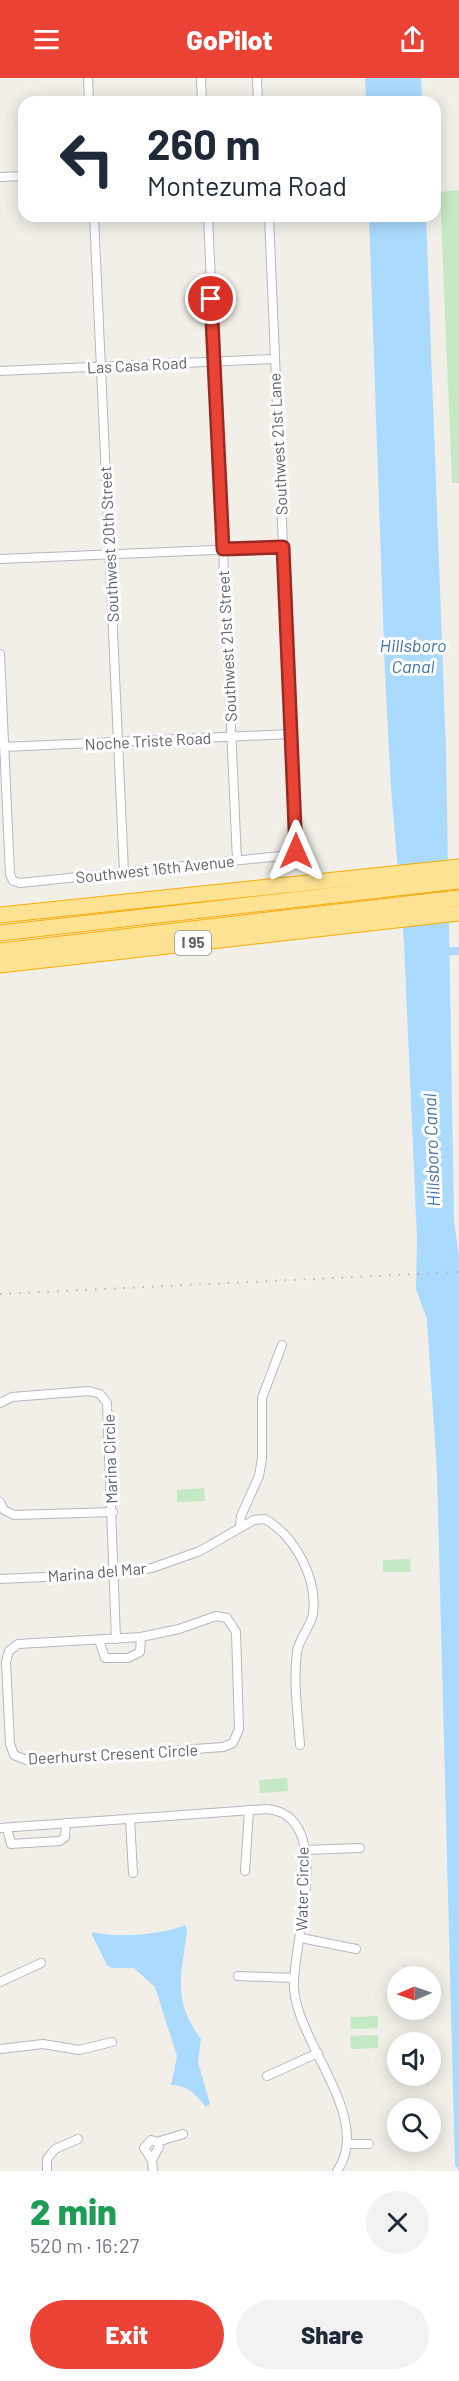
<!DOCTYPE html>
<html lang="en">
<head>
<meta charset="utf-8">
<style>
  :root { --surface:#fff; --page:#f2f2f3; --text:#1f2937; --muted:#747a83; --accent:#ea4335 }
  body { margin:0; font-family:Barlow,sans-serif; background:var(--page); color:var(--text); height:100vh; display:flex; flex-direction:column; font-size:22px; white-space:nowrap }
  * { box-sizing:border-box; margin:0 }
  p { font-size:20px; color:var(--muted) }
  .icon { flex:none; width:33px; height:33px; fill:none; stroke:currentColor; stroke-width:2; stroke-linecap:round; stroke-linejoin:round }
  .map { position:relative; height:2093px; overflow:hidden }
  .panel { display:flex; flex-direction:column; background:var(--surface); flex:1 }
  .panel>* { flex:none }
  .guide { position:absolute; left:18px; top:18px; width:423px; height:126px; border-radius:18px; box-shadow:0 3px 15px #0003; background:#fff; color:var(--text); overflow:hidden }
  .needle { width:39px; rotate:268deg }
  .fabs { position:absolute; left:387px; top:1888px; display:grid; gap:12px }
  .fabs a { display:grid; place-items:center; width:54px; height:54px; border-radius:50%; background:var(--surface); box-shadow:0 3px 15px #0003; font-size:30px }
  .pin { position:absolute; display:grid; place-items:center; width:51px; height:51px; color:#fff; margin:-26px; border:3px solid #fff; border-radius:50%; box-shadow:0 2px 6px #0007 }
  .me { position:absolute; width:66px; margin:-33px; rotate:0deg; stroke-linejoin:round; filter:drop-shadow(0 0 4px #0008) }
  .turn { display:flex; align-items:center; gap:21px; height:126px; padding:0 30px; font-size:27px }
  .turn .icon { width:78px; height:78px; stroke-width:2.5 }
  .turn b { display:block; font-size:42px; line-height:51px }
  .round { display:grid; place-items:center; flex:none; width:63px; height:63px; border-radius:32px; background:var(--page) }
  .headline { display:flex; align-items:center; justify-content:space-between; height:102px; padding:0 30px }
  h1 { font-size:36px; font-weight:800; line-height:45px; color:#1e9e55 }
  .cta { display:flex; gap:12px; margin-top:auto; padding:12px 30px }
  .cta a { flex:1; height:69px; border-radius:36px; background:var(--accent); color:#fff; font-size:24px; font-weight:800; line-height:69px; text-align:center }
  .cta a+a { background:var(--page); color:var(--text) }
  header { display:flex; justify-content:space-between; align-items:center; height:78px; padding:0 30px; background:var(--accent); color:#fff; font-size:27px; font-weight:800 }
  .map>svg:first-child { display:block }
  .green { fill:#c5e8c5 }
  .water { fill:#aadaff }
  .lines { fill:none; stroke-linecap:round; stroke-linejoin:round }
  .canal { stroke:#aadaff; stroke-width:8 }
  .street-casing { stroke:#b5b8bc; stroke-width:10 }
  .highway-casing { stroke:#f9ab00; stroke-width:17 }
  .street { stroke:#fff; stroke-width:8 }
  .highway { stroke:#fde293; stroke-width:15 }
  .rail { stroke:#b6b7b8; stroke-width:2; stroke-dasharray:1.5 8; stroke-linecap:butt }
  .route-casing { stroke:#982c22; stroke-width:15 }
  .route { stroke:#ea4335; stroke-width:10 }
  .labels { text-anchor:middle; stroke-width:6; stroke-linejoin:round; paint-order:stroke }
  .shield { fill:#fff; stroke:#8f9295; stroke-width:1.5 }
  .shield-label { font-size:15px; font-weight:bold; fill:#5f6368 }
  .street-label { font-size:16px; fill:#5f6368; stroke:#fff }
  .water-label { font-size:18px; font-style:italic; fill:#4174aa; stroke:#fff }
</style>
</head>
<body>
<header><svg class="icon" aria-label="menu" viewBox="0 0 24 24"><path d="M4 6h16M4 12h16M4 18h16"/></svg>GoPilot<svg class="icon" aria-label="share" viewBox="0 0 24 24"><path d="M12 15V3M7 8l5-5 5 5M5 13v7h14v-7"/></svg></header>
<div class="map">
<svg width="459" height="2093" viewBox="0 0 459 2093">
  <rect width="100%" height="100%" fill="#f1efe8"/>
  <g class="green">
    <path d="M459,112v293h-7l-12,-291z"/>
    <path d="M204,1410l1,13 -28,1v-12z"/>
    <path d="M410,1481l1,13h-28v-12z"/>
    <path d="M287,1700l1,13 -28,2 -1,-13z"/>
    <path d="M378,1938v12l-27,1 -1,-12z"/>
    <path d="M378,1957v13l-27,1 -1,-13z"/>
  </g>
  <g class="water">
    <path d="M365,0h56l1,24h-56z"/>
    <path d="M369,138h57l20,535 8,470 5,36v914l-4,-6 -18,-692 -10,-154 -11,-30 1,-51 -13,-294 -13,-157 -6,-113z"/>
    <path d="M185,1847l2,5c-5,46 -16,69 14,109l-3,23 12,42 -4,3c-10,-12 -18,-22 -35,-22l6,-29 -22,-69 -21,-19h-22l-5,-3 -15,-30v-3c24,6 71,3 93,-7z"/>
  </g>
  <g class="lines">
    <path class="canal" d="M438,874l21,-1"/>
    <defs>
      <g id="street">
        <path d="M88,0l1,24"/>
        <path d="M201,0l1,24"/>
        <path d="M257,0l1,24"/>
        <path d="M0,99l24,-1"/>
        <path d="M94,138l30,656"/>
        <path d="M208,138l29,644"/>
        <path d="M0,293l274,-12"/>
        <path d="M0,481l283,-12"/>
        <path d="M0,576l10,220 3,7 7,2 270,-28 6,-4 -27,-635"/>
        <path d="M4,669l287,-13"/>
        <path d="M0,1325l12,-6 77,-6 11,3 7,9 9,236"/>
        <path d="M0,1424l4,8 10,5 99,-3"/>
        <path d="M240,1448l1,-10 18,-40 3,-18v-60l20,-53"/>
        <path d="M0,1501l113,-5 39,-6 48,-17 54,-31 11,-1c30,17 53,60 48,95 -3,14 -14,24 -16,38 -4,30 1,63 3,93"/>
        <path d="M216,1538l11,2 9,14 3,97 -6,14 -10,4 -194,14 -15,-6 -4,-11 -4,-82 3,-11 9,-7 123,-7 38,-8z"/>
        <path d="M99,1562l6,18h23l12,-6 1,-15"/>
        <path d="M130,1741l3,54"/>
        <path d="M0,1750l267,-19c71,6 24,137 27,179 3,55 80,131 43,183"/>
        <path d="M7,1750l4,16 49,-3 5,-4 1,-14"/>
        <path d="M304,1772l56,-2"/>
        <path d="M245,1793l4,-61"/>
        <path d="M301,1860l55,11"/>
        <path d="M238,1898l56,2"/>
        <path d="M0,1904l41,-19"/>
        <path d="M0,1971l43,-5 36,6 33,-8"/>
        <path d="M267,1998l51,-23"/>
        <path d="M151,2062l6,2 2,5 -7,13 -8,-12z"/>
        <path d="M157,2064l26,-8"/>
        <path d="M348,2066h21"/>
        <path d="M152,2082l1,11"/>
        <path d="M47,2093v-12l8,-10 23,-10"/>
      </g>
      <g id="highway">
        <path d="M0,837l459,-48"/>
        <path d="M0,855l459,-52"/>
        <path d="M0,873l459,-53"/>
        <path d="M0,887l459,-52"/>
      </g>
    </defs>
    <use href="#street" class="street-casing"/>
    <use href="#highway" class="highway-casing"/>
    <use href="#street" class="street"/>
    <use href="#highway" class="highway"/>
    <path class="rail" d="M0,1216l459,-22"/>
  </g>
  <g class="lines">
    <defs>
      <path id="route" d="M211,221l12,250 60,-2 13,304"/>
    </defs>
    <use href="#route" class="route-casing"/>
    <use href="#route" class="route"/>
  </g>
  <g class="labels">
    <rect class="shield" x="175" y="853" width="36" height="24" rx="4.5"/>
    <g class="shield-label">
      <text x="193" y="870">I 95</text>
    </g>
    <g class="street-label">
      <text transform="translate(137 287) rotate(-3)" y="6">Las Casa Road</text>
      <text transform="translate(278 366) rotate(-93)" y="6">Southwest 21st Lane</text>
      <text transform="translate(109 466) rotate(-93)" y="6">Southwest 20th Street</text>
      <text transform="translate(227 568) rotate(-93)" y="6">Southwest 21st Street</text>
      <text transform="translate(148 663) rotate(-3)" y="6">Noche Triste Road</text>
      <text transform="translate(155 791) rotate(-6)" y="6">Southwest 16th Avenue</text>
      <text transform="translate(110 1381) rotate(-92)" y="6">Marina Circle</text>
      <text transform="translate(97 1494) rotate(-5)" y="6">Marina del Mar</text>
      <text transform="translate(113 1676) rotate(-3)" y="6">Deerhurst Cresent Circle</text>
      <text transform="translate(302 1811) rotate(-89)" y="6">Water Circle</text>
    </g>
    <g class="water-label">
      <text x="413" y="574">Hillsboro<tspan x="413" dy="21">Canal</tspan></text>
      <text transform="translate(432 1072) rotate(-92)" y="6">Hillsboro Canal</text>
    </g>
  </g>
</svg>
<div class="fabs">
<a><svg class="needle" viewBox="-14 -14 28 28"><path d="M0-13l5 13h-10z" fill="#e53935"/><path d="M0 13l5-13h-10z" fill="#747a83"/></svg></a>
<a><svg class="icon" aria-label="sound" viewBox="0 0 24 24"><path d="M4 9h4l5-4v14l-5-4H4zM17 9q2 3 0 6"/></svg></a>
<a><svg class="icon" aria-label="search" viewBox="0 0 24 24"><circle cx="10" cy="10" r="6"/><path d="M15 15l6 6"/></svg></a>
</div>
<div class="pin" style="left:211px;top:221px;background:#d93025"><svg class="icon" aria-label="arrive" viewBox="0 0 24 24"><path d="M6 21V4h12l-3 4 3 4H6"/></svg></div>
<svg class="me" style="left:296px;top:773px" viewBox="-20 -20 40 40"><path d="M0-17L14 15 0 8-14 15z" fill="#ea4335" stroke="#fff" stroke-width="4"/></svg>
<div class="guide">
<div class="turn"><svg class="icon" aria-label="left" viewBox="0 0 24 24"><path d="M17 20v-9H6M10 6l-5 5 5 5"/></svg><div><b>260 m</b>Montezuma Road</div></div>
</div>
</div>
<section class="panel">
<div class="headline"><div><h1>2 min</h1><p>520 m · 16:27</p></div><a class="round"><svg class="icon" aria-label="close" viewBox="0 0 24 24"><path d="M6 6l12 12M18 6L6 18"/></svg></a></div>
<div class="cta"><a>Exit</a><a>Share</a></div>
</section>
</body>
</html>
